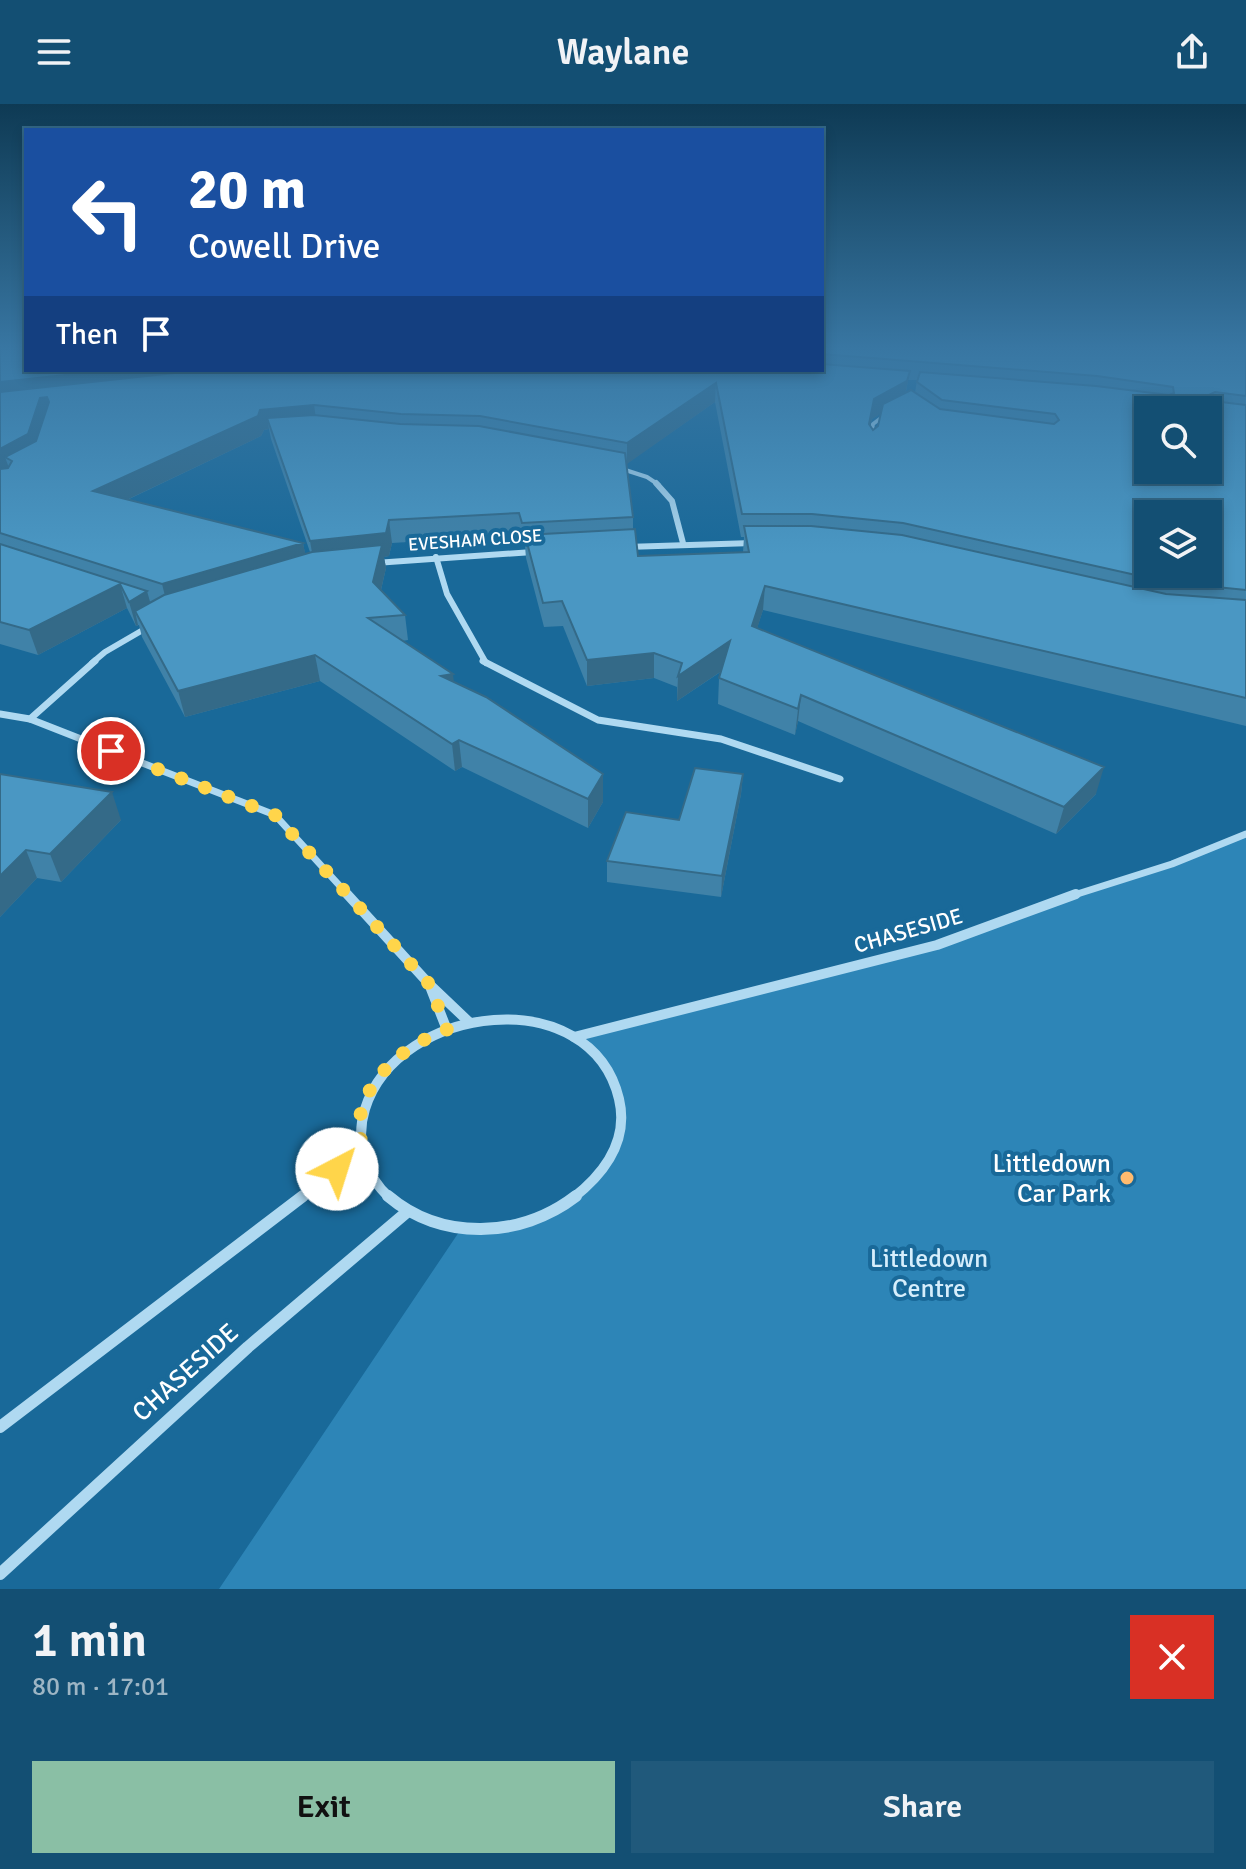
<!DOCTYPE html>
<html lang="en">
<head>
<meta charset="utf-8">
<style>
  :root { --surface:#134f73; --page:#20597b; --text:#f1f3f6; --muted:#9db5c4; --line:#326685; --accent:#8abfa5 }
  body { margin:0; font-family:Signika,sans-serif; background:var(--page); color:var(--text); height:100vh; display:flex; flex-direction:column; font-size:30px; white-space:nowrap }
  * { box-sizing:border-box; margin:0 }
  p { font-size:26px; color:var(--muted) }
  .icon { flex:none; width:44px; height:44px; fill:none; stroke:currentColor; stroke-width:2; stroke-linecap:round; stroke-linejoin:round }
  .map { position:relative; height:1485px; overflow:hidden }
  .side { display:flex; flex-direction:column; background:var(--surface); flex:1 }
  .side>* { flex:none }
  .top-card { position:absolute; left:24px; top:24px; width:800px; height:244px; border-radius:0px; box-shadow:0 4px 12px #0003,0 0 0 2px var(--line); background:#1a4fa0; color:#fff; overflow:hidden }
  .fabs { position:absolute; left:1134px; top:292px; display:grid; gap:16px }
  .fabs a { display:grid; place-items:center; width:88px; height:88px; border-radius:0px; background:var(--surface); box-shadow:0 4px 12px #0003,0 0 0 2px var(--line); font-size:40px }
  .pin { position:absolute; display:grid; place-items:center; width:68px; height:68px; color:#fff; margin:-34px; border:4px solid #fff; border-radius:50%; box-shadow:0 2px 8px #0007 }
  .me { position:absolute; width:88px; margin:-44px; rotate:40deg; stroke-linejoin:round; filter:drop-shadow(0 0 6px #0008) }
  .turn { display:flex; align-items:center; gap:28px; height:168px; padding:0 32px; font-size:36px }
  .turn .icon { width:104px; height:104px; stroke-width:2.5 }
  .turn b { display:block; font-size:56px; line-height:68px }
  .then { display:flex; align-items:center; height:76px; padding:0 32px; background:#0003; gap:16px; font-size:30px }
  .round { display:grid; place-items:center; flex:none; width:84px; height:84px; border-radius:0px; background:var(--page) }
  .overview { display:flex; align-items:center; justify-content:space-between; height:136px; padding:0 32px }
  h1 { font-size:48px; font-weight:600; line-height:60px }
  .primary-button { display:flex; gap:16px; margin-top:auto; padding:16px 32px }
  .primary-button a { flex:1; height:92px; border-radius:0px; background:var(--accent); color:#111; font-size:32px; font-weight:600; line-height:92px; text-align:center }
  .primary-button a+a { background:var(--page); color:var(--text) }
  header { display:flex; justify-content:space-between; align-items:center; height:104px; padding:0 32px; background:var(--surface); font-size:36px; font-weight:600 }
  .map>svg:first-child { display:block }
  .green { fill:#2d85b7 }
  .lines { fill:none; stroke-linecap:round; stroke-linejoin:round }
  .street-far4 { stroke:#afd9f1; stroke-width:4 }
  .street-far3 { stroke:#afd9f1; stroke-width:6 }
  .street-far2 { stroke:#afd9f1; stroke-width:7 }
  .street-far1 { stroke:#afd9f1; stroke-width:10 }
  .street { stroke:#afd9f1; stroke-width:12 }
  .wall { fill:#4082a8; fill-rule:evenodd }
  .shaded-wall { fill:#346a88 }
  .building { fill:#4a97c3; stroke:#346a88; stroke-width:2; fill-rule:evenodd }
  .route { stroke:#ffd54a; stroke-width:14; stroke-dasharray:0 25.2 }
  .poi-dot { fill:#ffbb6f; stroke:#196999; stroke-width:3 }
  .labels { text-anchor:middle; stroke-width:8; stroke-linejoin:round; paint-order:stroke }
  .far-street-label { font-size:18px; fill:#fff; stroke:#196999 }
  .street-label { font-size:22px; fill:#fff; stroke:#196999 }
  .near-poi-label { font-size:26px; fill:#fff; stroke:#196999; text-anchor:end }
  .near-park-label { font-size:26px; fill:#d6eefc; stroke:#196999 }
  .near-street-label { font-size:26px; fill:#fff; stroke:#196999 }
</style>
</head>
<body>
<header><svg class="icon" aria-label="menu" viewBox="0 0 24 24"><path d="M4 6h16M4 12h16M4 18h16"/></svg>Waylane<svg class="icon" aria-label="share" viewBox="0 0 24 24"><path d="M12 15V3M7 8l5-5 5 5M5 13v7h14v-7"/></svg></header>
<div class="map">
<svg width="1246" height="1485" viewBox="0 0 1246 1485">
  <rect width="100%" height="100%" fill="#196999"/>
  <path class="green" d="M1246,732v753h-1027l242,-360 93,-17 49,-41 19,-49 -12,-50 -36,-35 363,-92z"/>
  <g class="lines">
    <g class="street-far4">
      <path d="M871,332l2,-12 16,-12"/>
      <path d="M616,363l31,10 12,8"/>
    </g>
    <g class="street-far3">
      <path d="M656,379l16,18 11,42"/>
      <path d="M626,443l127,-4"/>
      <path d="M436,453l11,37 39,69"/>
      <path d="M375,459l158,-11"/>
      <path d="M92,559l13,-11 43,-25"/>
    </g>
    <g class="street-far2">
      <path d="M483,557l115,59 123,19 119,40"/>
      <path d="M0,610l30,5 245,96 74,81"/>
      <path d="M30,615l65,-58"/>
      <path d="M1071,792l101,-32 74,-30"/>
    </g>
    <g class="street-far1">
      <path d="M347,790l83,91 39,37"/>
      <path d="M431,885l16,41"/>
      <path d="M574,933l363,-92 139,-51"/>
      <path d="M300,1094l61,-48"/>
      <path d="M390,1094c-25,-22 -35,-57 -25,-89 33,-106 226,-128 254,-10 10,42 -14,74 -46,99"/>
    </g>
    <g class="street">
      <path d="M388,1092c53,45 132,43 188,0"/>
      <path d="M0,1323l303,-231"/>
      <path d="M0,1470l248,-227 159,-135"/>
    </g>
  </g>
  <g class="wall">
    <path d="M0,242l26,24h796v-24h424v380l-483,-116 -6,18 339,166 -40,40 -258,-113 -3,14 -77,-31 1,-26 3,-7 -45,30v-14l-23,-9 -67,8 -24,-60 -19,1 -18,-69 -1,-12h-2l-3,-11 -128,8 -3,13 -5,1 2,11 -5,22 24,25 3,25 -6,1 201,161 -15,26 -126,-61 -7,4 -135,-90 -135,36 -43,-80 -3,-12 -3,1 -9,-18 -89,47 -38,-11zM908,276h9l-2,13 -9,-1zM715,298l26,135h3l-1,15 -105,4 -5,-27v-12l-7,-53zM881,309l-3,13 -5,4 -3,-4 2,-7zM269,325l2,10 39,113 -5,2 -2,-11 -176,-43 134,-64 3,-6z"/>
    <path d="M0,670l121,46 -60,62 -24,-4 -37,39z"/>
    <path d="M743,670l-2,20 -20,103 -114,-15v-21l72,-41z"/>
  </g>
  <g class="shaded-wall">
    <path d="M112,266h171l-230,46 -18,39 -23,6 -7,-4 4,11 -9,5v-24l40,-51 -40,4v-20z"/>
    <path d="M910,267l-6,29 -32,19 -6,26 8,-46z"/>
    <path d="M716,279l-1,19 -88,62v-21z"/>
    <path d="M314,301l3,20 -50,-7 2,11 -5,1 -3,6 -162,77 -6,-22 167,-81z"/>
    <path d="M389,416l3,23 -3,13 -5,1 2,11 -9,39 -63,-43 -4,-23z"/>
    <path d="M303,439l5,23 -140,42 -6,-24z"/>
    <path d="M120,480l7,24 -89,47 -9,-25z"/>
    <path d="M765,482l-2,24 -13,41 2,-25z"/>
    <path d="M147,487l7,25 -19,-5 3,14 -2,1 -7,-24z"/>
    <path d="M730,537l-1,25 -52,35 1,-25z"/>
    <path d="M654,549v25l-67,8v-26z"/>
    <path d="M315,551l5,26 -135,36 -7,-26z"/>
    <path d="M453,570l3,27 -15,-25z"/>
    <path d="M801,591l-3,26 -3,14 3,-26z"/>
    <path d="M459,636l3,27 -7,4 -3,-27z"/>
    <path d="M1104,663l-8,27 -40,40 8,-27z"/>
    <path d="M603,670v28l-15,26v-29z"/>
    <path d="M743,670l-2,20 -20,103 1,-21z"/>
    <path d="M112,688l9,28 -60,62 -11,-28z"/>
    <path d="M26,746l11,28 -37,39v-41z"/>
  </g>
  <g class="building">
    <path d="M0,242h26v24h86l-112,12z"/>
    <path d="M822,242h424v50l-31,-4 -6,3 4,6 33,4v185l-79,-8 -264,-59 -91,-9h-70l-26,-131 -89,60 -147,-27 -79,-2 -87,-9 -54,5 -2,6 -165,75 210,52 -141,41 -162,-51v-64l8,-1 4,-7 -7,-4 31,-16 13,-39 -2,-5 -7,1 -12,36 -28,15v-57l202,-22h620v-6l88,7 -3,10 -33,18 -5,25 4,6 5,-4 5,-22 28,-14 29,19 114,15 5,-4 -4,-6 -113,-14 -25,-18 3,-10 176,14 73,9 5,-2 -1,-6 -76,-11 -275,-22zM1148,306h60v60h-60zM1148,410h60v60h-60z"/>
    <path d="M314,311l86,9 79,2 146,27 8,64 -111,6 -3,-10 -130,7 -3,13 -76,8 -43,-123z"/>
    <path d="M744,422h67l91,9 264,59 80,6v98l-481,-112 -13,40 352,141 -40,40 -263,-112 -3,14 -79,-31 11,-37 -52,35 4,-13 -28,-10 -67,7 -25,-59 -19,2 -18,-68 110,-6 3,27 111,-4z"/>
    <path d="M0,440l147,47 -18,11 -9,-18 -91,46 -29,-8z"/>
    <path d="M382,441l-9,37 32,33 -37,3 85,56 -12,2 45,21 117,77 -15,25 -129,-59 -7,4 -137,-89 -137,36 -43,-80 29,-16 148,-43z"/>
    <path d="M695,664l48,6 -21,102 -115,-15 19,-49 53,8z"/>
    <path d="M0,670l112,18 -62,62 -24,-4 -26,26z"/>
  </g>
  <linearGradient id="sky" x2="0" y2="1"><stop stop-color="#0e3a54"/><stop offset="0.54" stop-color="#3876a2"/><stop offset="1" stop-color="#3876a2" stop-opacity="0"/></linearGradient>
  <rect width="1246" height="450" fill="url(#sky)"/>
  <g class="lines">
    <path class="route" d="M111,647l164,64 155,170 17,45c-39,13 -79,45 -87,87 -1,10 1,22 1,33l-24,19"/>
  </g>
  <circle class="poi-dot" cx="1127" cy="1074" r="8"/>
  <g class="labels">
    <g class="far-street-label">
      <text transform="translate(475 436) rotate(-4)" y="6">EVESHAM CLOSE</text>
    </g>
    <g class="street-label">
      <text transform="translate(908 826) rotate(-16)" y="8">CHASESIDE</text>
    </g>
    <g class="near-poi-label">
      <text x="1111" y="1068">Littledown<tspan x="1111" dy="30">Car Park</tspan></text>
    </g>
    <g class="near-park-label">
      <text x="929" y="1163">Littledown<tspan x="929" dy="30">Centre</tspan></text>
    </g>
    <g class="near-street-label">
      <text transform="translate(185 1268) rotate(-42)" y="9">CHASESIDE</text>
    </g>
  </g>
</svg>
<div class="fabs">
<a><svg class="icon" aria-label="search" viewBox="0 0 24 24"><circle cx="10" cy="10" r="6"/><path d="M15 15l6 6"/></svg></a>
<a><svg class="icon" aria-label="layers" viewBox="0 0 24 24"><path d="M12 4l9 5-9 5-9-5zM3 14l9 5 9-5"/></svg></a>
</div>
<div class="pin" style="left:111px;top:647px;background:#d93025"><svg class="icon" aria-label="arrive" viewBox="0 0 24 24"><path d="M6 21V4h12l-3 4 3 4H6"/></svg></div>
<svg class="me" style="left:337px;top:1065px" viewBox="-20 -20 40 40"><circle r="19" fill="#fff"/><path d="M0-13L10 11 0 6-10 11z" fill="#ffd54a"/></svg>
<div class="top-card">
<div class="turn"><svg class="icon" aria-label="left" viewBox="0 0 24 24"><path d="M17 20v-9H6M10 6l-5 5 5 5"/></svg><div><b>20 m</b>Cowell Drive</div></div>
<div class="then">Then<svg class="icon" aria-label="arrive" viewBox="0 0 24 24"><path d="M6 21V4h12l-3 4 3 4H6"/></svg></div>
</div>
</div>
<section class="side">
<div class="overview"><div><h1>1 min</h1><p>80 m · 17:01</p></div><a class="round" style="background:#d93025;color:#fff"><svg class="icon" aria-label="close" viewBox="0 0 24 24"><path d="M6 6l12 12M18 6L6 18"/></svg></a></div>
<div class="primary-button"><a>Exit</a><a>Share</a></div>
</section>
</body>
</html>
